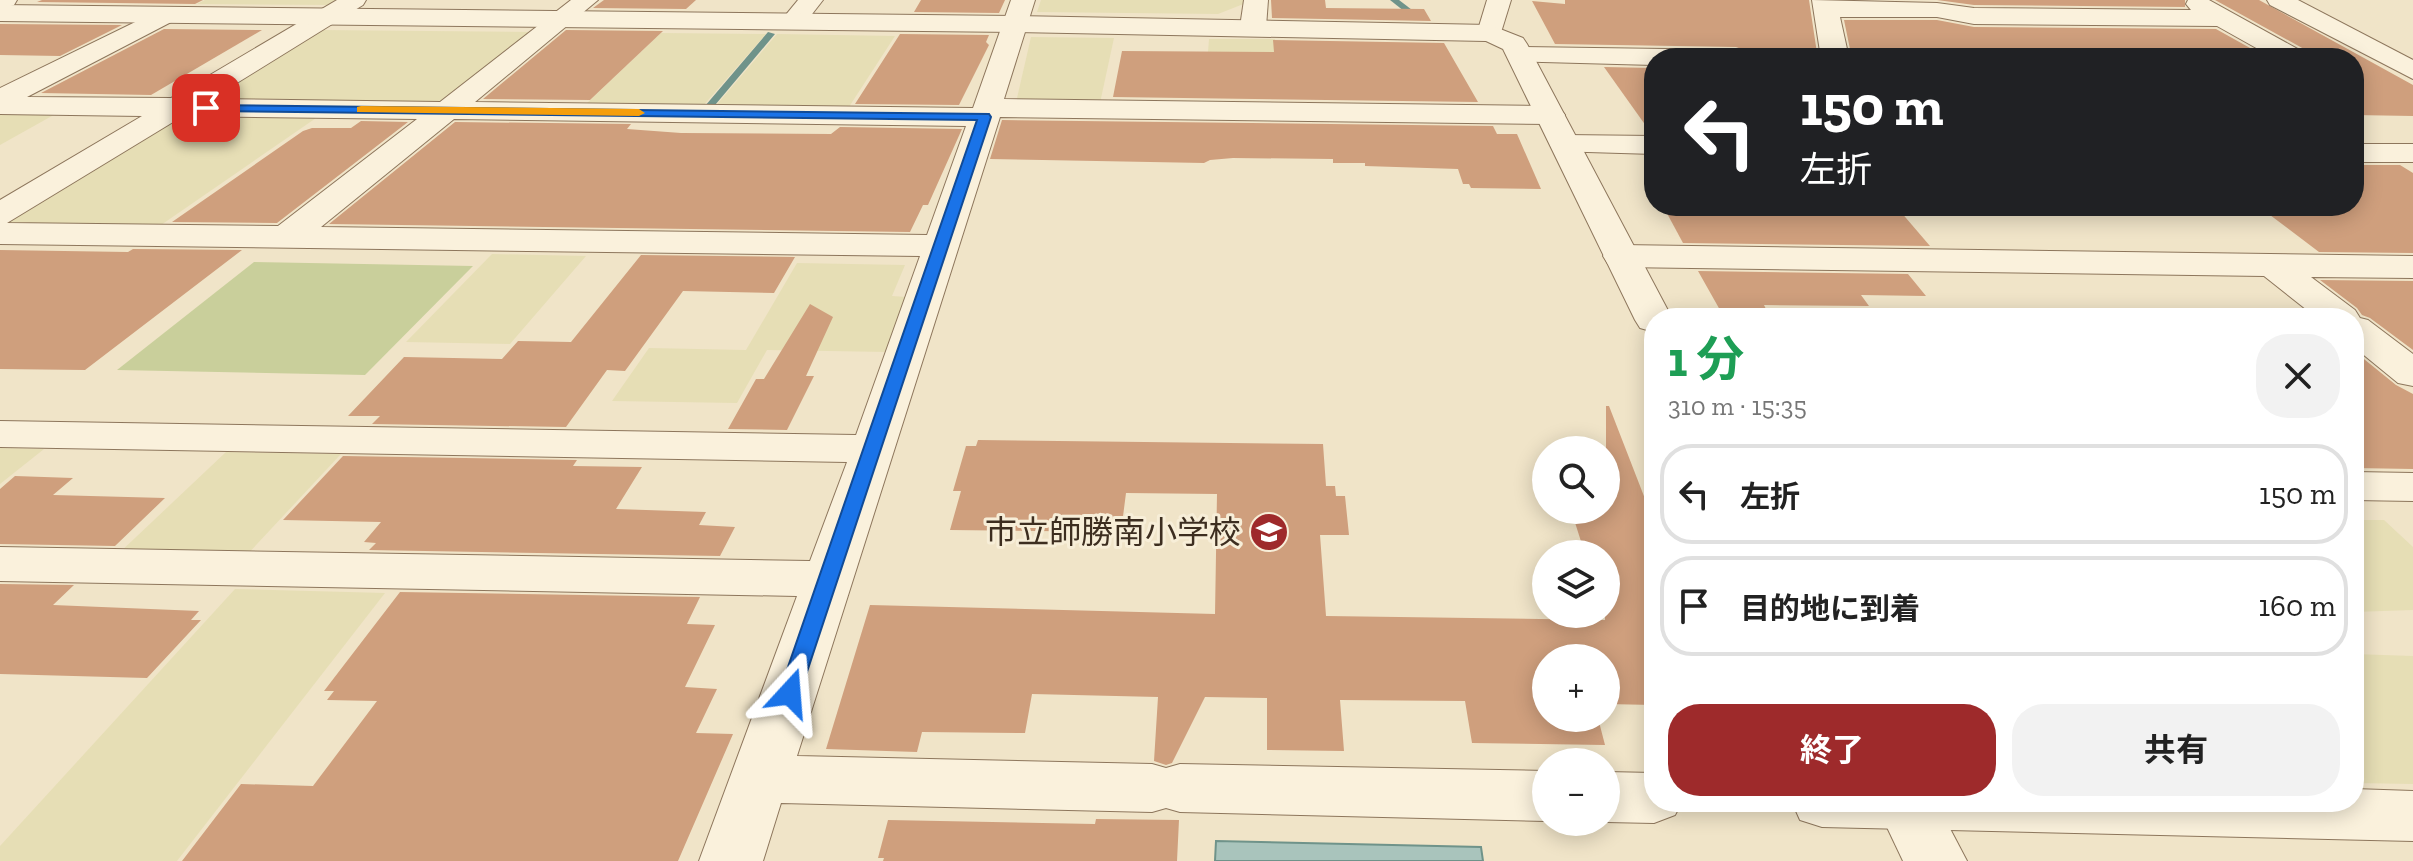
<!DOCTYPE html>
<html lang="ja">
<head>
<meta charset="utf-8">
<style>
  :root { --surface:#fff; --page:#f2f2f2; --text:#222; --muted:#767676; --line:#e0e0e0; --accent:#9e2a2b }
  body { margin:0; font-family:"Zilla Slab","Noto Sans JP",serif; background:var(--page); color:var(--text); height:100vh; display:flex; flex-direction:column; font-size:30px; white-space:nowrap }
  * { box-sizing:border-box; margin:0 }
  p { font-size:26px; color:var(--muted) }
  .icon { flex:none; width:44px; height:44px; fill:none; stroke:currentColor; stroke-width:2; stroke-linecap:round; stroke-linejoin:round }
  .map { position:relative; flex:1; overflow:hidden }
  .sheet { position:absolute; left:1644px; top:308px; width:720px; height:504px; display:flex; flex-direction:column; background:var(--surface); border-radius:32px; box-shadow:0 4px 20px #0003 }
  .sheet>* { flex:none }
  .top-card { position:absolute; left:1644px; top:48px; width:720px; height:168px; border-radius:32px; box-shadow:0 4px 20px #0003; background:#202124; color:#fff; overflow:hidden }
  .controls { position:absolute; left:1532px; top:436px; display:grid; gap:16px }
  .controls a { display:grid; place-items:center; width:88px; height:88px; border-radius:50%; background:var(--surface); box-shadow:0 4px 20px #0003; font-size:40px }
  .pin { position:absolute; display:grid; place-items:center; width:68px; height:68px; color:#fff; margin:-34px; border-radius:16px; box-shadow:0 4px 12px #0006 }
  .me { position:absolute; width:88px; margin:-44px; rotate:19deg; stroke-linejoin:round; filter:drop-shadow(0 0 6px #0008) }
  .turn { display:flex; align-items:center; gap:28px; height:168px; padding:0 24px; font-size:36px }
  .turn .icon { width:104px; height:104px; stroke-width:2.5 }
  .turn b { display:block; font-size:56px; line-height:68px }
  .round { display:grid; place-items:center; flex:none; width:84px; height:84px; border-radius:32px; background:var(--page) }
  .overview { display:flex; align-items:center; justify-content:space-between; height:136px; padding:0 24px }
  h1 { font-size:48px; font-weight:700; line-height:60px; color:#1e9e55 }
  .action { display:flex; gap:16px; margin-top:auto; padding:16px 24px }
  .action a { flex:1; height:92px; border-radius:32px; background:var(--accent); color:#fff; font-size:32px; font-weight:700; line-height:92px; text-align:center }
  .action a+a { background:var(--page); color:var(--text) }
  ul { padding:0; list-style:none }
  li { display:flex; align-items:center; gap:24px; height:100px; margin:0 16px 12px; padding:0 8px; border:4px solid var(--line); border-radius:32px }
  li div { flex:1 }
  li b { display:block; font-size:30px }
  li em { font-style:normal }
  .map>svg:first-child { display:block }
  .farmland { fill:#e6deb5 }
  .green { fill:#c9cf9b }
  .water { fill:#a9c4bc; stroke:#6f938a; stroke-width:2 }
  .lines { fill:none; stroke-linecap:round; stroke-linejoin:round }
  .stream { fill:#6f938a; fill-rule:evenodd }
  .building { fill:#cf9f7d }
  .minor-casing { stroke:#8d765c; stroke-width:2 }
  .tertiary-casing { stroke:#8d765c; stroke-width:2 }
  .minor { fill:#faf1dc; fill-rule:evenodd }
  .tertiary { fill:#faf1dc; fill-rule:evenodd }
  .route { fill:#1a73e8; stroke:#114b97; stroke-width:2 }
  .slow { fill:#f59e0b }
  .labels { text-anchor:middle; stroke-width:6; stroke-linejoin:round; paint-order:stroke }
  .poi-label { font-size:32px; fill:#3d2e20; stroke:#f7eed8; text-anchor:end }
</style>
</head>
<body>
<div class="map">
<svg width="2413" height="861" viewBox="0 0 2413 861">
  <rect width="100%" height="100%" fill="#f0e4c8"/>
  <g class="farmland">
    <path d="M205,0h135l-8,5 -135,-1z"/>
    <path d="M1041,0h206l-1,3 -28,11 -181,-2z"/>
    <path d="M319,30l215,2 -89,70 -16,4 -222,-4 -2,-4z"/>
    <path d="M661,33l105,1 -63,72 -118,-1z"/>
    <path d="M777,34l118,2 -48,74 -134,-1z"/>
    <path d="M1031,37l83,1 -14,65h-75l-8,-5z"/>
    <path d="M1209,39h66l1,26h-69z"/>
    <path d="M0,112h59l-59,33z"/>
    <path d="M177,116h142l-158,109 -151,-2 -2,-5z"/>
    <path d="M492,254l94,2 -76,88 -104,-2z"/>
    <path d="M797,263l108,2 -13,31 14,1 -18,55 -121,-2 -30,53 -125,-2 37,-53 97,2z"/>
    <path d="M0,448l44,1 -44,35z"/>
    <path d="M226,452l115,2 -97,104 -127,-3z"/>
    <path d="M2354,520h30l29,27v63l-59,2v-44l8,-1 -8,-8z"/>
    <path d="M235,589l150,4 -208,268h-177v-15z"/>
    <path d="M2354,654l59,2v128l-59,-1z"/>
  </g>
  <path class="green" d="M254,262l219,4 -108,109 -248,-5z"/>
  <path class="water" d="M1216,841l265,6 2,14h-268z"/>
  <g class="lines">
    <g class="stream">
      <path d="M1390,0h9l17,13 -7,2z"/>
      <path d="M768,32l7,2 -65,77 -20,-1v-4h15z"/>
    </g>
  </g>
  <g class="building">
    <path d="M42,0h161l-8,4 -158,-2z"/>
    <path d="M604,0h92l-10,9 -93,-1z"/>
    <path d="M921,0h84l-6,13 -85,-1z"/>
    <path d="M1271,0h54l1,8 98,1 7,12 -159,-3z"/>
    <path d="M1565,0h244l8,53 -67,-1 -14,-5 -181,-3 -23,-43 33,3z"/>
    <path d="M1937,0h248v7l-211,-2z"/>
    <path d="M2215,0h44l154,85v31l-59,-1v-57h-44l-6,-9z"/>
    <path d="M1844,20h93l37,7 242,2 52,29 -405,-3 -12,-1z"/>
    <path d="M0,24l122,1 -62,31 -60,-1z"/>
    <path d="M164,29l98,1 -111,65 -110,-2z"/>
    <path d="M566,30l97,1 -73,69 -107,-1z"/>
    <path d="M900,34l89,1 -3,7 3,3 -30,60 -104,-1z"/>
    <path d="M1273,40l171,3 34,59 -365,-5 9,-46 152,1z"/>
    <path d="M1604,67l50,1v65h-3z"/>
    <path d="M1002,120l491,6 4,8h20l24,55 -70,-1 -2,-4h-6l-5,-15 -93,-3v-3h-32v-4l-100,-1 -23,2 -6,3 -214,-4z"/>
    <path d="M361,121l47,1 -131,101 -105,-1 131,-91 9,-3h39z"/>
    <path d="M455,122l176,2 -4,5 54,4 150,1 9,-7 122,2 -34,76h-5l-13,27 -581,-8z"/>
    <path d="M2354,165h46l13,8v80l-94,-1 -61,-46h96z"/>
    <path d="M1663,206l237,5 30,35 -247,-3z"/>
    <path d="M133,249l109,1 -157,120 -85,-1v-119l128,2z"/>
    <path d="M641,255l154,2 -21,36 -91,-2 -58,80 -18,-1 -41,57 -194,-3 8,-8h-32l56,-59 98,2 16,-18 53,1z"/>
    <path d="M1698,271l210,3 18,22 -65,-1 8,11 -105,-1 3,6 -47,-1z"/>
    <path d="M2320,280l93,1v69l-43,-32 -8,-3 -5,-7z"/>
    <path d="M810,304l23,13 -27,59h8l-27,54 -59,-1 28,-50h8z"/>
    <path d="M2354,351l42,34 17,9v75l-59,-1z"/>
    <path d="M1606,406h3l45,116v183l-48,-1v-46h-60v60h52l7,27 -133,-2 -7,-42 -125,-1 4,51 -77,-1v-52l-62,-1 -33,66 -6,2 -12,-4 4,-64 -126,-3 -7,39 -103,-1 -5,20 -91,-3 44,-144 345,9 2,-120 -91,-1 -5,39 -171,-2 11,-39h-8l13,-45h10l2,-6 345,4 3,42h9l1,10h9l4,39h-29l6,81 279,4 1,-66h-21l-14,-44h35z"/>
    <path d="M343,456l234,4 -4,6 69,1 -26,42 90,3 -7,13 36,2 -15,29 -351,-6 7,-7 -12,-1 17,-20 -98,-2z"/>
    <path d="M15,476l58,2 -20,17 112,3 -50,48 -115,-2v-55z"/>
    <path d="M0,584l74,1 -21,20 146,6 -8,9h10l-54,58 -147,-4z"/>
    <path d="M400,592l300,5 -13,27 28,1 -30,62 32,2 -21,44 37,1 -55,127h-496l59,-77 72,2 64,-85 -50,-1 7,-9h-10z"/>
    <path d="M1096,819l83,1 -2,41h-294l1,-3h-6l10,-38 207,4z"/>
  </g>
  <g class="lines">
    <defs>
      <g id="minor">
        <path d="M0,0h17l-3,5 -14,4z"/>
        <path d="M337,0h29l-3,5 -152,94 229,3 131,-102h27l-123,102 498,6 38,-108h24l-31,99 546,7 10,3 5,6 -5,6 -10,3 -550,-7 -203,639 355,8 14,4 14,-4 366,7v50l-366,-9 -14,-4 -14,4 -371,-9 -18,58h-64l98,-265 -797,-15v-34l810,14 37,-99 -847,-15v-26l856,14 64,-179 -920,-12v-44l142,-84 -142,-2v-26l166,-81 9,3 4,5 -4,5 -148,77 144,1zM183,116l234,3 -139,107 -271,-3zM454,119l512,7 -39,109 -606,-8z"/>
        <path d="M798,0h25l-21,27h-18l-4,-5z"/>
        <path d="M1244,0h24l-2,27 -4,5h-18l-4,-5z"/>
        <path d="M1487,0h24l-12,39h-18l-4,-6z"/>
        <path d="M1812,0l125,3 37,5 217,2 -5,-6 2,-4h21l94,52 4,6h-33l-57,-32 -243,-2 -37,-7h-97l9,41h-28z"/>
        <path d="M2267,0h31l115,60v19l-143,-74z"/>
        <path d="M1520,47l216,3 10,2 4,6h-96v7l-144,-4 -3,-6 3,-6z"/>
        <path d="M1565,135l89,1v18l-100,-3 -4,-7 4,-7z"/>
        <rect x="2354" y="144" width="59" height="18"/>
        <path d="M1621,245l792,11v22l-102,-1 44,33 5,8 8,2 45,34v32l-15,-3 -44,-36v-29h-37l-53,-42 -643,-9 -13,-3 -5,-8 5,-8z"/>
        <path d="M2354,472l59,1v28l-59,-1z"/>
        <path d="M1606,772l48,1v29h28l-7,13 -21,8 -48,-1z"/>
        <path d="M2354,789l59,2v50l-591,-14 -22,-7 -8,-18h562z"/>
      </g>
      <g id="tertiary">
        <path d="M0,5l1015,11 475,9 33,13 4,6 145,274h-18v14l-14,-4 -5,-8 -132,-271 -17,-8 -471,-9 -1015,-11z"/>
        <path d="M1875,802h61l31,59h-64z"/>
      </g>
    </defs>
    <use href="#minor" class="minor-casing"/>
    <use href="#tertiary" class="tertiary-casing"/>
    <use href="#minor" class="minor"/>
    <use href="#tertiary" class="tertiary"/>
  </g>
  <path class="route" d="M202,105l787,9 2,3 -193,582 -8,3 -8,-3 -3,-6 198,-573 -771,-9 -6,-3z"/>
  <path class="slow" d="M361,106l278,3 6,4 -6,3 -282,-4v-5z"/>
  <defs>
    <symbol id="school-disc" viewBox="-11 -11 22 22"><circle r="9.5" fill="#9e2a2b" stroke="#f7eed8"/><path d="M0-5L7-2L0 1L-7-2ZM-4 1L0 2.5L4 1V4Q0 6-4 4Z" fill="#fff"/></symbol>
  </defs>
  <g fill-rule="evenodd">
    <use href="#school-disc" x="1247" y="510" width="44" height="44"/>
  </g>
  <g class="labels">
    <g class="poi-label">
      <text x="1241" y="543">市立師勝南小学校</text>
    </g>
  </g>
</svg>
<div class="controls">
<a><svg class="icon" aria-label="search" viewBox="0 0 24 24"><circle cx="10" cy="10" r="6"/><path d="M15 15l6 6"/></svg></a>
<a><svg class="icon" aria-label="layers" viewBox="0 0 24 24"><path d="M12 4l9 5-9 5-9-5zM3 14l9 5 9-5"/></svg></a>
<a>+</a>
<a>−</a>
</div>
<div class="pin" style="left:206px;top:108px;background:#d93025"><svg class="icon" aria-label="arrive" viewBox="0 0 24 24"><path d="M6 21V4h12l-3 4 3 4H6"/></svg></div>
<svg class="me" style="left:790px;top:693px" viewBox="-20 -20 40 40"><path d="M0-17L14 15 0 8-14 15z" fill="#1a73e8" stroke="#fff" stroke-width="4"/></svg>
<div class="top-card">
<div class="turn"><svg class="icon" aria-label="left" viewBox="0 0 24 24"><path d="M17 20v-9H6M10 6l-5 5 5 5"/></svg><div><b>150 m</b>左折</div></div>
</div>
<section class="sheet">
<div class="overview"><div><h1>1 分</h1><p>310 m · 15:35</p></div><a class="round"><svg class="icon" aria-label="close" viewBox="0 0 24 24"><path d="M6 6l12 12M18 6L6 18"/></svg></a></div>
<ul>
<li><svg class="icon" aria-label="left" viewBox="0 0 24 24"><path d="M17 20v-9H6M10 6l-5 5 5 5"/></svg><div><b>左折</b></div><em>150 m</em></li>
<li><svg class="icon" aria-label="arrive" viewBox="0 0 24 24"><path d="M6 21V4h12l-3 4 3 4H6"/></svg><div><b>目的地に到着</b></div><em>160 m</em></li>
</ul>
<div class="action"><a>終了</a><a>共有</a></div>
</section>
</div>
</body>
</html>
